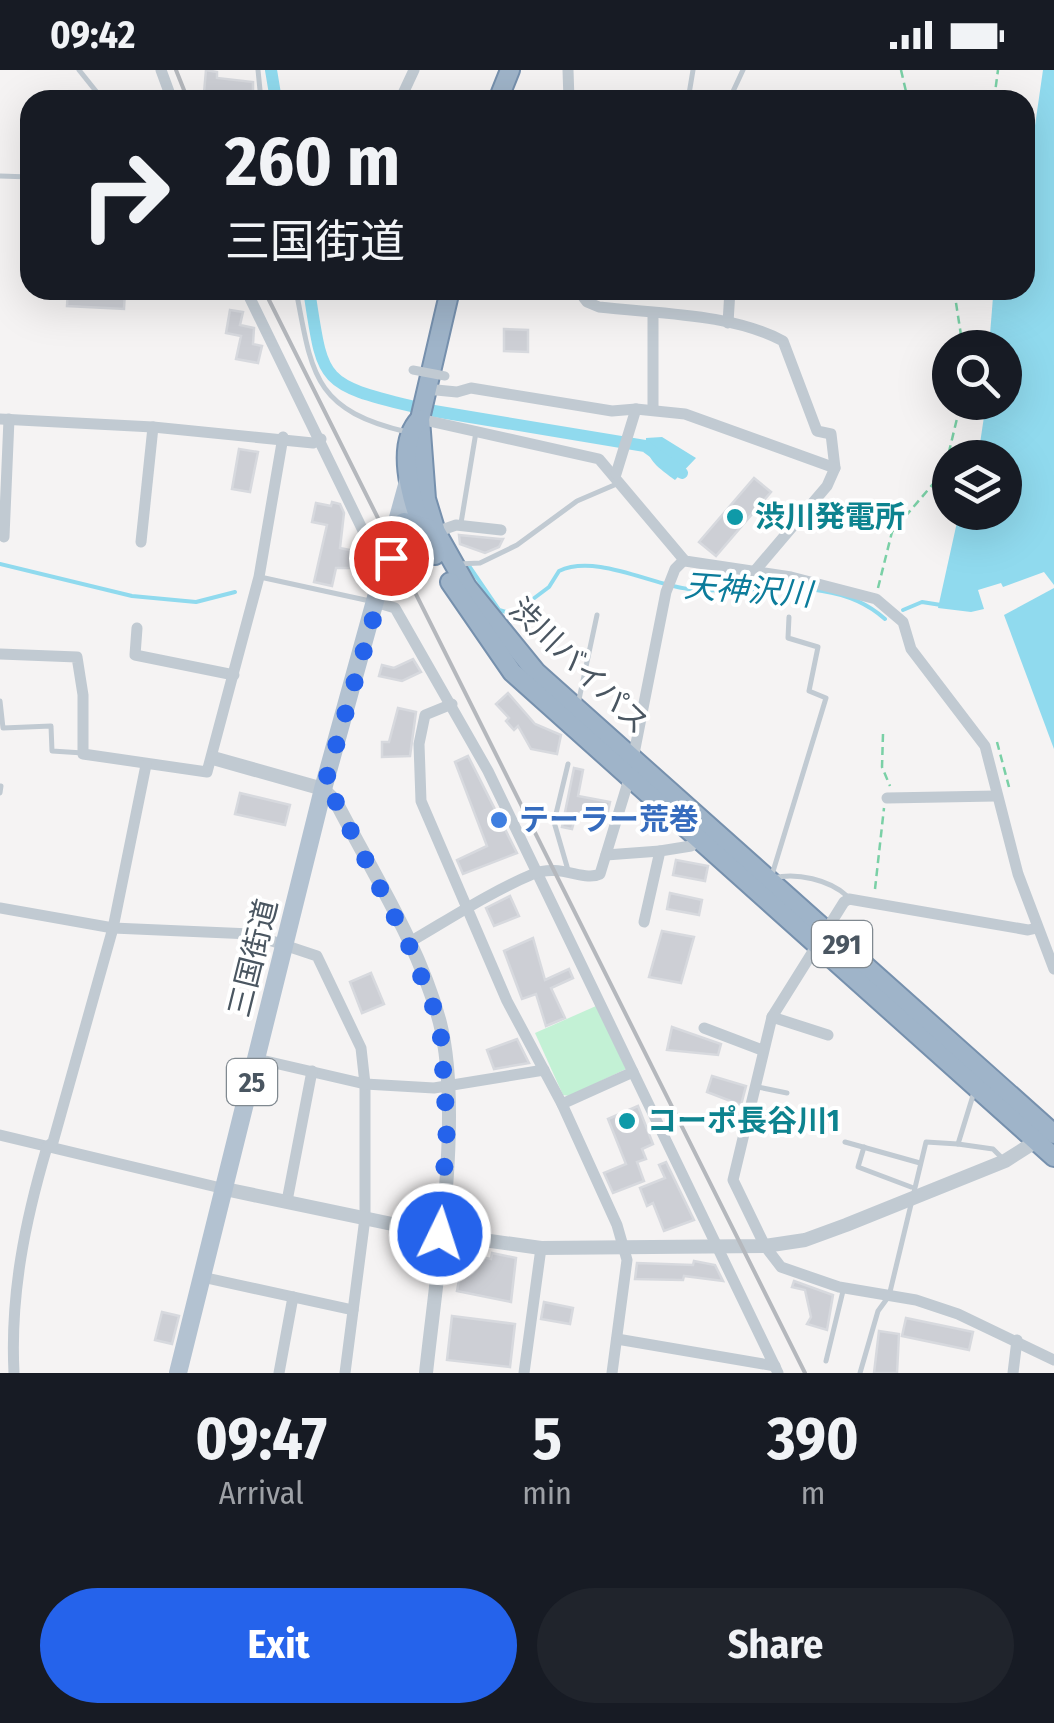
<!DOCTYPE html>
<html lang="en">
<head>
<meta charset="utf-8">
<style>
  :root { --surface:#171b24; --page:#20242c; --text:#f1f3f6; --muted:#9ea1a6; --accent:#2563eb }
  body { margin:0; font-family:"Fira Sans Condensed","Noto Sans JP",sans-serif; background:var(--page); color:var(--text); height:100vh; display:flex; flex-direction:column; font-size:38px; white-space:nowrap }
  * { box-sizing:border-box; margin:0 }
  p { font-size:32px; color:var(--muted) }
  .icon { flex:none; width:55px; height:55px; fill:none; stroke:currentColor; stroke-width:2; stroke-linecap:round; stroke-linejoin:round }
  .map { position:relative; height:1303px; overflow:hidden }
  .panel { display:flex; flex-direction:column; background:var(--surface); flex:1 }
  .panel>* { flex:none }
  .hud { position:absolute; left:20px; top:20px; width:1015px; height:210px; border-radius:30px; box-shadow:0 10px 40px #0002; background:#171b24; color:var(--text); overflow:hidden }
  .tools { position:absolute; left:932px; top:260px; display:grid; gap:20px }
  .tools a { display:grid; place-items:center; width:90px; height:90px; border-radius:50%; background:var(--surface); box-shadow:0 10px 40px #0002; font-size:50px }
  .pin { position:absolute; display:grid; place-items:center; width:85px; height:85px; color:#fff; margin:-42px; border:5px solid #fff; border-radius:50%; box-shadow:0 2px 10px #0007 }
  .me { position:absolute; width:110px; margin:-55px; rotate:4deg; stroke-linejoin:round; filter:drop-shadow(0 0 8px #0008) }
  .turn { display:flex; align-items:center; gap:35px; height:210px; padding:0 40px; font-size:45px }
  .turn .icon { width:130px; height:130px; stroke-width:2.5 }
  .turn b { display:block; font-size:70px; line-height:85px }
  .eta { display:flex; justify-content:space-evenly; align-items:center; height:170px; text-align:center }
  .eta b { font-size:60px; font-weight:700; line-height:70px }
  .cta { display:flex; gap:20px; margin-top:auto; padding:20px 40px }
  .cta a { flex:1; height:115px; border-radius:60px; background:var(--accent); color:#fff; font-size:40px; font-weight:700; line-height:115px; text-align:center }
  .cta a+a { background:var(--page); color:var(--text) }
  .status { display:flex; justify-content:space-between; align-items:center; height:70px; padding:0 50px; background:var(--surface); direction:ltr }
  .status svg { height:28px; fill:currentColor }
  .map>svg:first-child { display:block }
  .green { fill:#c3f1d5 }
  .water { fill:#90daee }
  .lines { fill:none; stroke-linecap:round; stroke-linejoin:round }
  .stream { stroke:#90daee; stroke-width:4 }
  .canal { stroke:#90daee; stroke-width:12 }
  .building { fill:#cdcfd5; stroke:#d7d9de; stroke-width:2.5 }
  .trunk-casing { stroke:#7690ad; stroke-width:22 }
  .path { stroke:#7ad0a6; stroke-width:2.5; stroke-dasharray:8 5; stroke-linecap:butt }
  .service { stroke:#c1cad2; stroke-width:5 }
  .minor { stroke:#c1cad2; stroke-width:11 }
  .tertiary { stroke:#c1cad2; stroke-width:14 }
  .primary { stroke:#b3c2d1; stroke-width:18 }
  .trunk { stroke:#9fb4c9; stroke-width:18 }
  .rail { stroke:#b5b8bd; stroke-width:4 }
  .pedestrian-bridge { stroke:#c1cad2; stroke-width:9 }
  .route { stroke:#2563eb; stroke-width:18; stroke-dasharray:0 32.4 }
  .culture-dot { fill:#0f9aa8; stroke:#fff; stroke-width:4 }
  .shop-dot { fill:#3f7fe0; stroke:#fff; stroke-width:4 }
  .labels { text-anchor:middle; stroke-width:8; stroke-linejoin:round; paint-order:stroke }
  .shield { fill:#fff; stroke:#808990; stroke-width:2.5 }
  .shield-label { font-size:28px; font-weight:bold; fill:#4a5661 }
  .culture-label { font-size:30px; font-weight:bold; fill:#0d838f; stroke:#fff; text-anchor:start }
  .street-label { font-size:30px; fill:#4a5661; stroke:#fff }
  .shop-label { font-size:30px; font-weight:bold; fill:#366cbe; stroke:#fff; text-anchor:start }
  .water-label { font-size:32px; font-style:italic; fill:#0c7c9b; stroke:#fff }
</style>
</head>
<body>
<div class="status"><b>09:42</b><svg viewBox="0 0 49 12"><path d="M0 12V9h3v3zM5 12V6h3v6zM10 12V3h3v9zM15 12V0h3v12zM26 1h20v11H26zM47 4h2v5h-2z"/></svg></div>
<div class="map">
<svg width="1054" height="1303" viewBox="0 0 1054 1303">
  <rect width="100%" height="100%" fill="#f5f3f3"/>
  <path class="green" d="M596,936l30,63 -57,27 -6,-1 -28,-62z"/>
  <g class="water">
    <path d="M1043,0h11v515l-10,-13 -41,15 -2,-4 -23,7 6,19 -13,3 -33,-4 21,-95 46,-1v-54l-27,-1 8,-54 19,-1v-54l-16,-1 4,-50 15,-7h17v-95z"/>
    <path d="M662,367l34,21 -21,22c-15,-11 -31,-21 -29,-42z"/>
    <path d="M1054,518v161l-50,-134z"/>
  </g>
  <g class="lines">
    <g class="stream">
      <path d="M0,494l132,32 64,6 39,-10"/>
      <path d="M469,496l30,44 14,4 36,-27 10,-16c36,-17 91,13 129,18 64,8 143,-19 197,30"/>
      <path d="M903,540l19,-8 19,3"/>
    </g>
    <g class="canal">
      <path d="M271,0l5,30"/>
      <path d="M309,220c14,91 10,94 102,116"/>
      <path d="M428,340l217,36 37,27"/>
    </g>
  </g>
  <g class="building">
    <path d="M206,0l11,2v6l36,4v18l-49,-7z"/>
    <path d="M68,220h57l-1,19 -57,-3z"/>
    <path d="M230,240l13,2 -3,13 14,3 -1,16 9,2 -4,17 -22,-4 5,-23 -15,-3z"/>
    <path d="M504,259l24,1v22l-24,-1z"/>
    <path d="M239,379l19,3 -8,40 -18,-3z"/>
    <path d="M754,408l17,14 -55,64 -17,-14z"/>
    <path d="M332,432l8,2 4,9 -4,35 24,5 -2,15h-26l-4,18 -18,-4 13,-57 -15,-3 4,-19 15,3z"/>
    <path d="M459,465l41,4h3l-4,8 -14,6 -25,-9z"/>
    <path d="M413,589l8,13 -19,9 -23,-5 3,-11 12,3z"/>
    <path d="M508,623l27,31 26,11 -4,19 -26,-5 -13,-23 -4,4 -8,-9 3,-3 -13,-14z"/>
    <path d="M398,638l18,4 -6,44 -28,1v-15h7z"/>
    <path d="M468,686l49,97 -54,21 -6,-14 30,-14 -32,-84z"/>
    <path d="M574,698l9,2 -5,26 32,6 -4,18 -30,-6 -4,15 -10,-2z"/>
    <path d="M240,723l50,12 -5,20 -50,-11z"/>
    <path d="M676,790l32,6 -3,15 -32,-6z"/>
    <path d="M670,823l32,7 -3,15 -32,-6z"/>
    <path d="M510,826l9,20 -25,10 -8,-18z"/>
    <path d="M662,861l32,6 -13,46 -32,-6z"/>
    <path d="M533,868l12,42 24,-11 4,9 -22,10 14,30 -19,8 -10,-32 -14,5 -18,-48z"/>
    <path d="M371,903l13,31 -22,9 -12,-31z"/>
    <path d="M672,957l49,17 -3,11 -51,-5z"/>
    <path d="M517,969l12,24 -35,6 -7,-19z"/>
    <path d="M712,1006l34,10 -5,19 -34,-13z"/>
    <path d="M638,1036l15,38 -11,5 4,10 -9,3 7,19 -31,12 -9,-20 22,-9 -18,-45z"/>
    <path d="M666,1092l28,58 -30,11 -11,-28 -6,3 -7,-18 25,-10 -6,-13z"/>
    <path d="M492,1183l24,5 -5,44 -54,-11 6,-33 7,1 1,-4 20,4z"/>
    <path d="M694,1191l21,4 8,16 -39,-5 -1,4 -48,-1 2,-16 56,2z"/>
    <path d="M794,1211l39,14 -6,35 -20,-6 4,-7 -6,-27 -13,-3z"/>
    <path d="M544,1232l29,6 -3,16 -29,-5z"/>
    <path d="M162,1242l17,4 -7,28 -17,-4z"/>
    <path d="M452,1246l63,8 -5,43 -63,-7z"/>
    <path d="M906,1248l67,14 -4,18 -67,-14z"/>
    <path d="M879,1261l20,3 -2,39h-23z"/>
  </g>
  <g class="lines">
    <defs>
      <g id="trunk">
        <path d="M498,30l12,-30"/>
        <path d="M450,220l-30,129 6,80 10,33 31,55 69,85 518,462"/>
        <path d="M420,349c-30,30 -2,104 15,136"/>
        <path d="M385,473l7,-13 12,-8 24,6"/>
        <path d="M450,512l62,90 542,485"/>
      </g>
    </defs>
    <use href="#trunk" class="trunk-casing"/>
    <g class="path">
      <path d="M901,0l7,30"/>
      <path d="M994,30l4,-30"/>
      <path d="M954,220l9,58"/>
      <path d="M878,518l14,-56 47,-55 8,-17 14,-58"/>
      <path d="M883,664l-1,33 8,19"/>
      <path d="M997,672l12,45"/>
      <path d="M875,819l9,-81"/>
    </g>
    <g class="service">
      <path d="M79,0l24,30"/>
      <path d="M258,0l3,30"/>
      <path d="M688,30l5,-30"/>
      <path d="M729,30l14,-30"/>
      <path d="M0,106l30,1"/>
      <path d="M296,220c16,84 17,120 111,142"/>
      <path d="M461,453l15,-91"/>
      <path d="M458,494l22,-1 37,-18 60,-44 42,-18"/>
      <path d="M260,507l110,24"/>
      <path d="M0,631l3,27 48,-2 1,25 31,2"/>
      <path d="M578,634l19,-89"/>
      <path d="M0,723l1,-7"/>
      <path d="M568,800l-14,-48 14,-58"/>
      <path d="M771,808l55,-180 -17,-7 9,-44 -30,-9 1,-21"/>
      <path d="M774,808c22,-6 56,2 73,18"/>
      <path d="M758,1017l29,6"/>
      <path d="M975,1019l-17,55 35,5 8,8"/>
      <path d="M845,1072l75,21"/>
      <path d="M864,1077l-6,20 53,20"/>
      <path d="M826,1291l17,-70"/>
      <path d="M860,1303l18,-62 11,-15 37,-154 32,2"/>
    </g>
    <g class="minor">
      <path d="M161,0l11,30"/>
      <path d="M568,0l1,30"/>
      <path d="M400,30l14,-30"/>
      <path d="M246,220l124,255 8,9 13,4"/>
      <path d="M578,220l9,12 12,5c59,7 131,6 184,34l34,90 14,3 4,34 -8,18 -74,87"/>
      <path d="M653,244v95"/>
      <path d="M728,253l2,-33"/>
      <path d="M426,319l31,3 14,-4 141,23 24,-2"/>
      <path d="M0,349l153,8 160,16 8,-4"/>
      <path d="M420,349l179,40 86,102 106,16 85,22 27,23 8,27 74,97 33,128 36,95"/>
      <path d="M616,404l20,-65 49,5 150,54"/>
      <path d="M436,462l20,-7 45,5"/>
      <path d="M4,467l5,-118"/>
      <path d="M141,472l12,-115"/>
      <path d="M372,531l23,7 93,163 290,602"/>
      <path d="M137,558l-2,27 99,20"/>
      <path d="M0,584l77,3 6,38v59l124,18 52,-195 24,-140"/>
      <path d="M452,634l-27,11 -6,29 2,57 86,200 55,103 55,121 10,35 -15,113"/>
      <path d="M887,728l109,-2"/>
      <path d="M606,785l54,-4"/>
      <path d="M0,838l113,20 138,6 66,22 44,92 4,36v134l-20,155"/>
      <path d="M644,852l16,-71 31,-5 13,-11"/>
      <path d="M1037,858l-9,2 -179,-31 -5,3 -72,115 -39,163 32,66 16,21 58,20 77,13 42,14 96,46"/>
      <path d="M408,873c40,-23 82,-51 125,-69 27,-11 51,8 67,0l29,-95 37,-187 9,-23 9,-9"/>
      <path d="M772,947l56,18"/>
      <path d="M704,958l58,22"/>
      <path d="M257,989l108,25 69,4 110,-18"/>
      <path d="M562,1034l71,-32"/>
      <path d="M752,1040l48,16"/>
      <path d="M0,1065l225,54"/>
      <path d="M287,1131l25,-130"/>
      <path d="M202,1207l151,33"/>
      <path d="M617,1269l158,27"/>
      <path d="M14,1303c-4,-78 11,-152 33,-226l6,-5 60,-214 33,-163"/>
      <path d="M279,1303l14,-76"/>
      <path d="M524,1303l17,-125"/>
      <path d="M1013,1303l4,-33"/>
    </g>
    <g class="tertiary">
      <path d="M213,688l110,31 13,13c36,70 84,144 104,221 23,91 -4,254 -14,350"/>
      <path d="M225,1119l215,45 101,14 224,-2 40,-6 41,-15 159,-64 36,-23"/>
    </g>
    <path class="primary" d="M178,1303l145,-584 86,-311"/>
    <use href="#trunk" class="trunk"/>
    <g class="rail">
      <path d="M176,0l12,30"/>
      <path d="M264,220l541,1083"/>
    </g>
    <path class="pedestrian-bridge" d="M413,300l32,6"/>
  </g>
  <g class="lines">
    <path class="route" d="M391,488l-68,232 13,12 72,141 32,81 7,103 -7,107"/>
  </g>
  <g class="culture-dot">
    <circle cx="735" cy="447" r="10"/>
    <circle cx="627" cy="1051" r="10"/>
  </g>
  <circle class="shop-dot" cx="499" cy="750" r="10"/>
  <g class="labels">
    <g class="shield">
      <rect x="812" y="851" width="60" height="46" rx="8"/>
      <rect x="227" y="989" width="50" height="46" rx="8"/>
    </g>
    <g class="shield-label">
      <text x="842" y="884">291</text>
      <text x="252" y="1022">25</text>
    </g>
    <g class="culture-label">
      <text x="755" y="457">渋川発電所</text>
      <text x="647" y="1061">コーポ長谷川1</text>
    </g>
    <g class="street-label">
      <text transform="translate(579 596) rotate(44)" y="10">渋川バイパス</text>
      <text transform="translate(253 888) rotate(-76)" y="10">三国街道</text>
    </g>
    <g class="shop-label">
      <text x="519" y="760">テーラー荒巻</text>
    </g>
    <g class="water-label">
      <text transform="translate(748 520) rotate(4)" y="11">天神沢川</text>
    </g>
  </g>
</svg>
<div class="tools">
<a><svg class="icon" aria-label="search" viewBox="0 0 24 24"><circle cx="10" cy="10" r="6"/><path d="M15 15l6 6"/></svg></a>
<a><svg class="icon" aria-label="layers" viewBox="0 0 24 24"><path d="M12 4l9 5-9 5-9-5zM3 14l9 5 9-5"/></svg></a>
</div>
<div class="pin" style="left:391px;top:488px;background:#d93025"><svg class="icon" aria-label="arrive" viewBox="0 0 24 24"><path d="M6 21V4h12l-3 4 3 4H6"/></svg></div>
<svg class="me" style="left:440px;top:1164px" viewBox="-20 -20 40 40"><circle r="17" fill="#2563eb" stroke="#fff" stroke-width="3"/><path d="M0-11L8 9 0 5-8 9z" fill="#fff"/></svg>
<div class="hud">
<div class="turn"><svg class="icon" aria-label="right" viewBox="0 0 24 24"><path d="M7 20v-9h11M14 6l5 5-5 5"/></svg><div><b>260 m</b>三国街道</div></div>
</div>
</div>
<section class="panel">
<div class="eta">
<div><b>09:47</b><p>Arrival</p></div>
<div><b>5</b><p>min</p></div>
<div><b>390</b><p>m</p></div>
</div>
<div class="cta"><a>Exit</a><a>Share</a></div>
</section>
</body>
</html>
